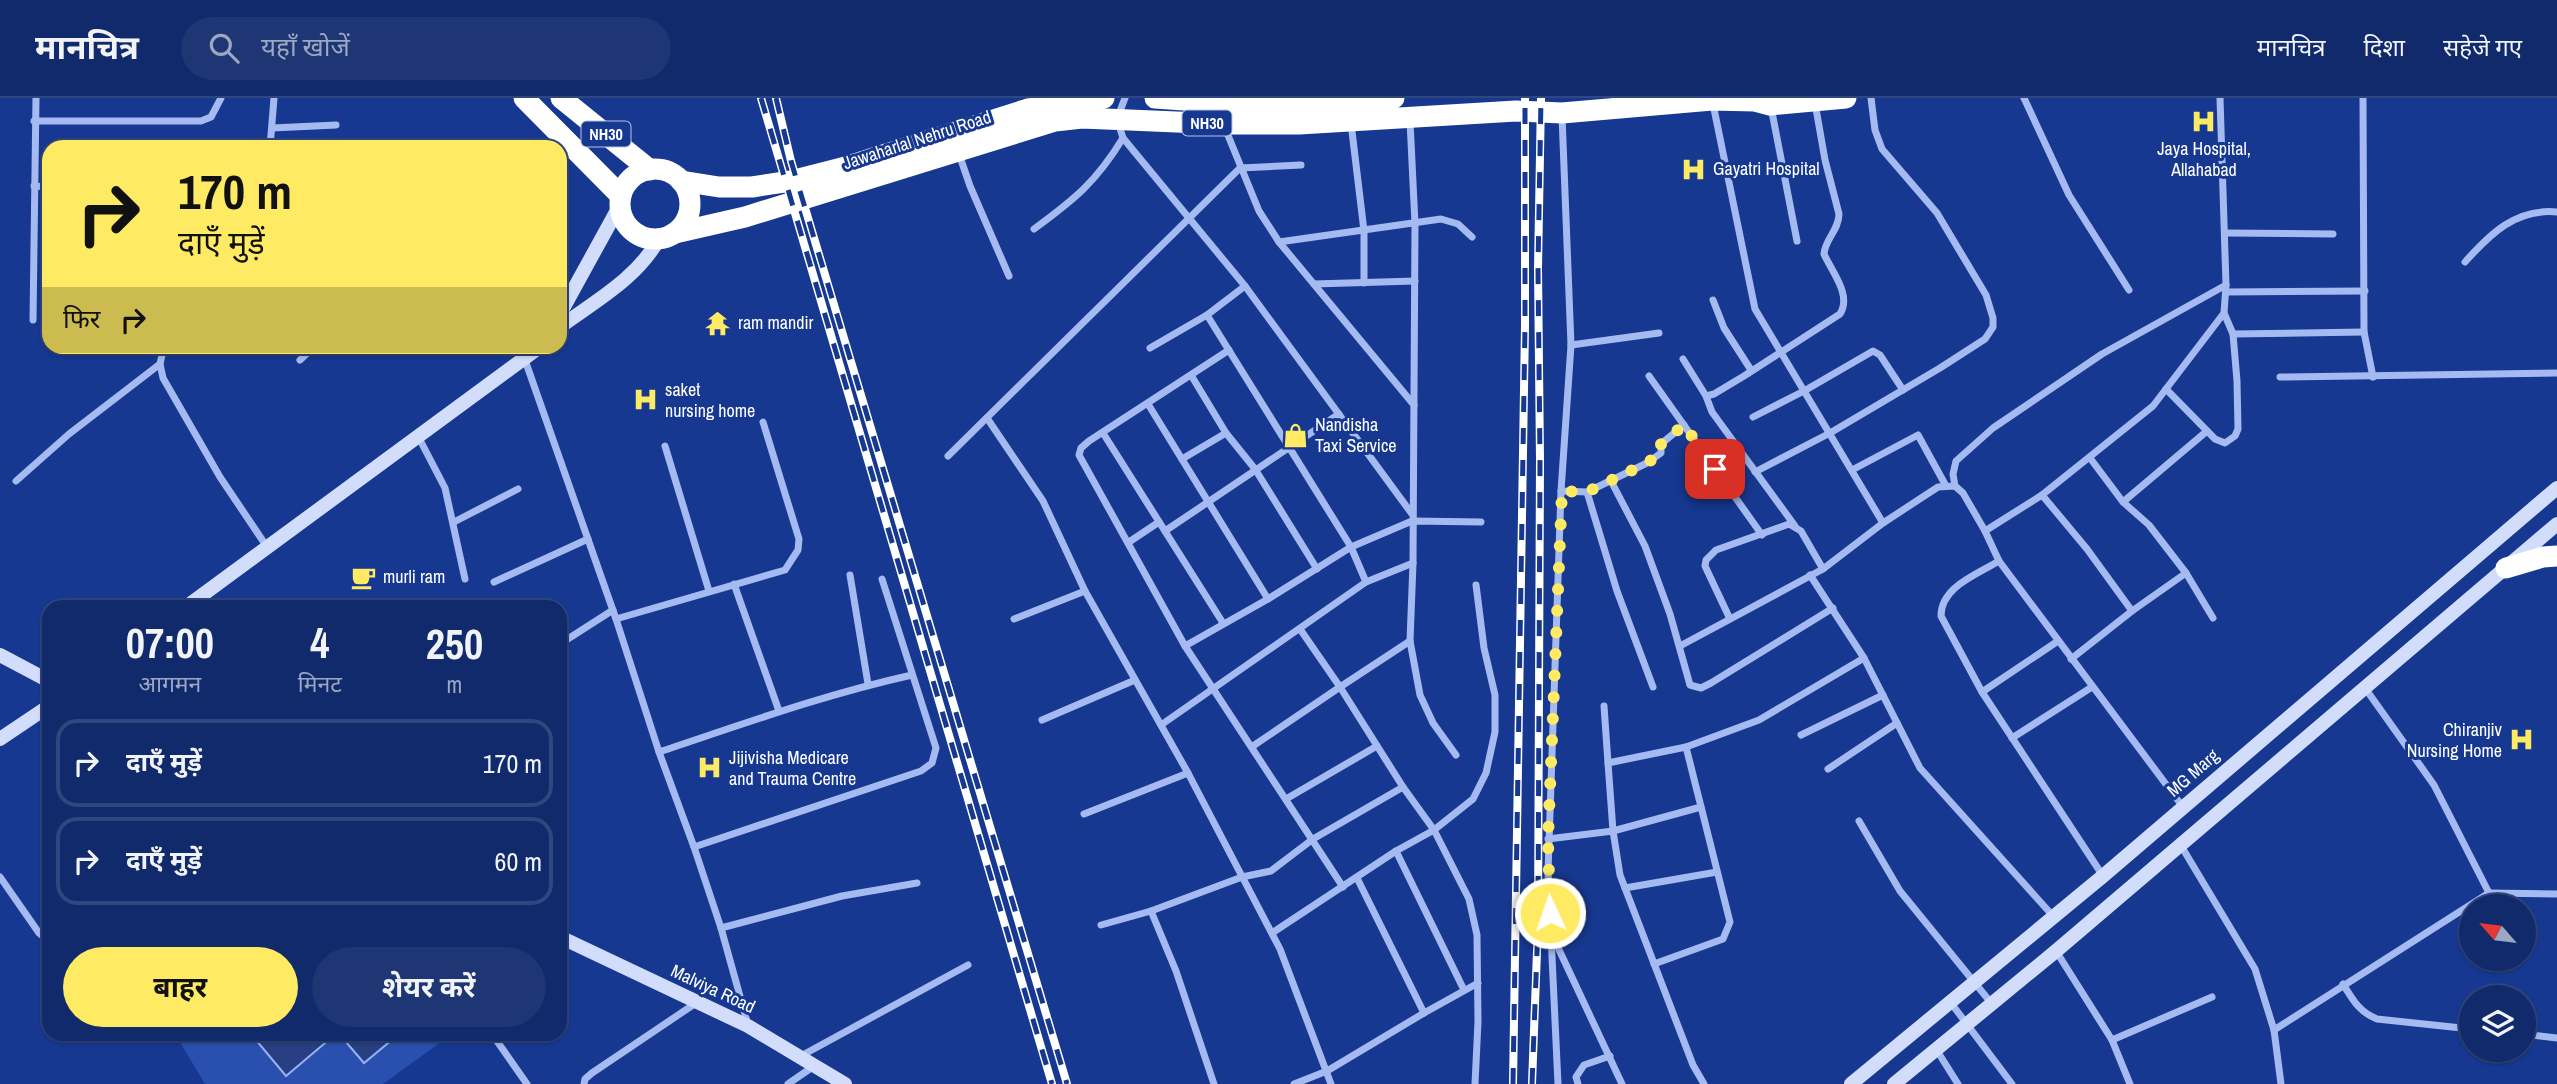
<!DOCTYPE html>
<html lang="hi">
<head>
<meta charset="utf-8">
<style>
  :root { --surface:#102a6c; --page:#1e3674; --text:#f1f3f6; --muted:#9ca7c2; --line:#30467f; --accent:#ffeb63 }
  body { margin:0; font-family:"Archivo Narrow","Noto Sans Devanagari",sans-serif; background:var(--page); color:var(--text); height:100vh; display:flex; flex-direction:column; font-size:26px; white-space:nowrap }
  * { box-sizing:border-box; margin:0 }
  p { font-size:23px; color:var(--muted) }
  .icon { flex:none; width:38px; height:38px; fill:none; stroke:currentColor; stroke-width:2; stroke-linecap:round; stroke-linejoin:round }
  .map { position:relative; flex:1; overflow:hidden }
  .drawer { position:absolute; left:42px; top:502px; width:525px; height:441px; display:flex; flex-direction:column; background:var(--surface); border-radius:21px; box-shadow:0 2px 5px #0004,0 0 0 2px var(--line) }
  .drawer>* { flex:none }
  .banner { position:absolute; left:42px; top:42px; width:525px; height:214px; border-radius:21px; box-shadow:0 2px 5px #0004,0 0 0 2px var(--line); background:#ffeb63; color:#111; overflow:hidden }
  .needle { width:46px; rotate:298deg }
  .tools { position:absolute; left:2459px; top:796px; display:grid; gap:14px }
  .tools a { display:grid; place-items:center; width:77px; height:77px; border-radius:50%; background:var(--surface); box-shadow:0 2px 5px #0004,0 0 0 2px var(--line); font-size:35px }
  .pin { position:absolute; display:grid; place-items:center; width:60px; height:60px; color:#fff; margin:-30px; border-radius:14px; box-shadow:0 4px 10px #0006 }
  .me { position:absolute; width:77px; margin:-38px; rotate:357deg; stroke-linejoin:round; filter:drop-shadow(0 0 5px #0008) }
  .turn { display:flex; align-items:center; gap:24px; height:147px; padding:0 21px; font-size:32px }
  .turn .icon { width:91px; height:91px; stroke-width:2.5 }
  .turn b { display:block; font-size:49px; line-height:60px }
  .then { display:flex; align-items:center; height:66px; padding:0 21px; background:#0003; gap:14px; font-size:26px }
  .eta { display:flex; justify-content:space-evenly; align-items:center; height:119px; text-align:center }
  .eta b { font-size:42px; font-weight:700; line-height:49px }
  .button { display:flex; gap:14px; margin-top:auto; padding:14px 21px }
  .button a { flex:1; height:80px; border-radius:42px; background:var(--accent); color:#111; font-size:28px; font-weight:700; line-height:80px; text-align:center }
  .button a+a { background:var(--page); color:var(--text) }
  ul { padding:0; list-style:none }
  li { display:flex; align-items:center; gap:21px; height:88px; margin:0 14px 10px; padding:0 7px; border:4px solid var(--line); border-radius:21px }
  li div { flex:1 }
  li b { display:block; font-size:26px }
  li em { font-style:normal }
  header { display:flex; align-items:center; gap:42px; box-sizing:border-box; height:98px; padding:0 35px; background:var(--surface); border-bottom:2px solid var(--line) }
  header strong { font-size:33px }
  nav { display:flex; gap:38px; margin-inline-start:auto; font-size:24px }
  .search { width:490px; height:63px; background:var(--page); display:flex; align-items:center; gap:18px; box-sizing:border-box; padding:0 24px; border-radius:38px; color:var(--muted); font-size:26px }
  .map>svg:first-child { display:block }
  .garden { fill:#2950af }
  .water { fill:#284083; stroke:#96b2f3; stroke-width:2 }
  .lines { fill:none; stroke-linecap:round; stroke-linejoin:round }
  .street { stroke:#a4baf0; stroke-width:7 }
  .secondary { stroke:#d2ddfb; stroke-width:14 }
  .highway { stroke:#fff; stroke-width:21 }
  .rail-casing { stroke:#fff; stroke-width:8 }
  .rail { stroke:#163890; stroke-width:5; stroke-dasharray:16; stroke-linecap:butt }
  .route { stroke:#ffeb63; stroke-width:12; stroke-dasharray:0 21.6 }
  .labels { text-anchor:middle; stroke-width:6; stroke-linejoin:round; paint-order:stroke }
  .shield { fill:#163890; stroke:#b9c3de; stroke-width:2 }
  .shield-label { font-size:16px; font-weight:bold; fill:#fff }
  .street-label { font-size:18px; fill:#fff; stroke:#163890 }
  .poi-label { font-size:18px; fill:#fff; stroke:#163890; text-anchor:start }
</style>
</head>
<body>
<header>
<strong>मानचित्र</strong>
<div class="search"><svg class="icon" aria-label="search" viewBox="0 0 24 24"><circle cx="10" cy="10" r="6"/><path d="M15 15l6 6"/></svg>यहाँ खोजें</div>
<nav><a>मानचित्र</a><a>दिशा</a><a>सहेजे गए</a></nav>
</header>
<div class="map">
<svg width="2557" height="986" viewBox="0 0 2557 986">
  <rect width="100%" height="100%" fill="#163890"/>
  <path class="garden" d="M175,936h277l-69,50h-178z"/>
  <g class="water">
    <path d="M251,936h76l4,4 -45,38z"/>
    <path d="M339,936h60l-35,29z"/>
  </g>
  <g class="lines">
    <g class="street">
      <path d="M1125,0l-8,21 6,19 122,148 167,228"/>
      <path d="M2024,0l45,97 60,95"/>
      <path d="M2363,0l1,234 9,45"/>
      <path d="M1713,6l42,205 128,214"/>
      <path d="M1771,9l26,134"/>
      <path d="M34,23h167l10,-4 10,-19"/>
      <path d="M1410,23l5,103 -2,339 -3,78 10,54 13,28 23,32"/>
      <path d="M1351,25l13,108v52"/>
      <path d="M272,30l64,-3"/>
      <path d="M1225,30l34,83 20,31 135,163"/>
      <path d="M270,49l4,-49"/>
      <path d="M959,56l11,32 39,90"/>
      <path d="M34,88l15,1"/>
      <path d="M1034,131c41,-30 62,-47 89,-91"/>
      <path d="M2225,135l108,1"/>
      <path d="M1279,144l162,-23 17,5 14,13"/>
      <path d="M2465,164c25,-28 51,-54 92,-50"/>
      <path d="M1314,186l101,-3"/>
      <path d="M1245,188l-38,29 144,232 15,35 47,-19"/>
      <path d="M2226,194l139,-1"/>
      <path d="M1713,202l11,28 27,42"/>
      <path d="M33,222l3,-222"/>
      <path d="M2233,236l131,-2"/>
      <path d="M1571,247l88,-12"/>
      <path d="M1150,250l57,-33"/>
      <path d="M1229,252l-140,91 -8,7 -2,7 106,191 158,241"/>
      <path d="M1683,261l23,37 6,16 83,114"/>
      <path d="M300,262l15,-14"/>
      <path d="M525,262l91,259 43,133 35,95 27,81 27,97"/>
      <path d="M160,266l3,14 57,99 47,70"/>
      <path d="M1191,277l35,58 29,36 62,100"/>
      <path d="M1649,278l113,159"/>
      <path d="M2280,279l277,-4"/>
      <path d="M2166,291l49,50 10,4 10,-7 3,-7 -1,-48 -4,-47 -9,-21 2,-28 -6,-187"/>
      <path d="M1706,298l8,-2 30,-18 96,-62c12,-19 -8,-42 -16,-60 1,-15 15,-24 15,-40l-14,-54 -10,-57"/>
      <path d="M1148,306l120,195"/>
      <path d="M1753,319l51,-26 69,-40 7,4 23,35"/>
      <path d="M987,320l56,83 42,90 103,182 92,176 51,135"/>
      <path d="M1103,335l120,190"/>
      <path d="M419,340l26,50 20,91"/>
      <path d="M665,348l44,145"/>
      <path d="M948,358l292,-288 61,-3"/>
      <path d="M2090,360l33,44 26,23 37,48 27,45"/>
      <path d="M1182,361l44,-26"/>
      <path d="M1852,372l66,-35 28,51"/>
      <path d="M1755,374l75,-39 110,-65 45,-29 8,-12v-9l-7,-23 -49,-82 -55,-64 -7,-19 -4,-32"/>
      <path d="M16,383l53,-47 91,-70 4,-18"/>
      <path d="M1611,383l34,65 25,68 20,71 11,3 10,-5 122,-75"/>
      <path d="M1955,388l-2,-12 3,-13 37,-33 109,-74 124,-69"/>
      <path d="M1561,393l26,1 60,-29 14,-10v-9l23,-19"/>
      <path d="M1587,394l30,99 36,96"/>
      <path d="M2042,397l45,54 45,62 -61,48"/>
      <path d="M2123,404l84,-71"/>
      <path d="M454,424l64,-33"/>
      <path d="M1165,433l174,-117"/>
      <path d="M1129,444l30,-20"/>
      <path d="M1999,463c-23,14 -58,26 -58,55l41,76 121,184"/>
      <path d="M850,477l18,109"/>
      <path d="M1810,477l54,83 56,110 133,148"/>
      <path d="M494,484l94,-43"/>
      <path d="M734,486l45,127"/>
      <path d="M2132,513l54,-38"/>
      <path d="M616,521l169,-49 13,-20 1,-11 -36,-117"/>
      <path d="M1014,521l71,-28"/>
      <path d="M1730,521l-25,-53 1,-6 10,-10 73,-26 12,7 22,38"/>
      <path d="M1410,543l-70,46 63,100 31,43 35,69 8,36 1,87 -3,62"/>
      <path d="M560,546l53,-34"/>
      <path d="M1185,548l83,-47 83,-52 61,-26 69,1"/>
      <path d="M1680,548l143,-77 60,-46 55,-36 17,-1 8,7 22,38"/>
      <path d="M1982,594l76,-51"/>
      <path d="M1604,608l4,57"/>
      <path d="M1042,622l93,-40"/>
      <path d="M1161,627l205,-143"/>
      <path d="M1801,637l82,-40"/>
      <path d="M2012,640l80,-51"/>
      <path d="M1253,648l87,-59 -40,-58"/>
      <path d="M659,654c84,-28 167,-58 253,-77"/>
      <path d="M1828,671l69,-46"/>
      <path d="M1286,701l91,-53"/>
      <path d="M2183,709l-184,-246 -14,-30 57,-36 111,-89 71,-93"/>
      <path d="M1084,716l104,-41"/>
      <path d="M1859,723l41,70 92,113"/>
      <path d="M1548,741l65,-8 88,-24"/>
      <path d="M2180,746l75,125 19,61 7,54"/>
      <path d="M694,749l227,-76 11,-8 4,-15 -54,-169"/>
      <path d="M1396,753l68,139"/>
      <path d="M0,779l39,56 10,8"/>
      <path d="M1357,780l67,135 54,-30"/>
      <path d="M1625,790l92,-16"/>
      <path d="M2489,795l68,1"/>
      <path d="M1151,813l25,60 38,113"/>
      <path d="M1101,827l50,-14 91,-34 29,-6 42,-32 90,-52"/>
      <path d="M721,830l121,-32 75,-13"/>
      <path d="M1272,835l124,-82 38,-21 39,-31 13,-26 9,-41v-37l-11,-47 -8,-63"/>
      <path d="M1554,841l68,145"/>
      <path d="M2056,853l56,89 18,44"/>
      <path d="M1654,866l69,-25 7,-17 -44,-175"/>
      <path d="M2343,886c10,16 16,28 34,35l94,10"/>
      <path d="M1951,905l61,81"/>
      <path d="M2274,932l215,-137 -55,-108 -69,-97"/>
      <path d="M492,936l35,50"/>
      <path d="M2524,936l33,4"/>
      <path d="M2112,942l100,-43"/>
      <path d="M1936,951l22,35"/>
      <path d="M799,959l169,-92"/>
      <path d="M584,986l1,-5 7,-6 104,-70"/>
      <path d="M788,986l26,-18"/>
      <path d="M1294,986l33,-13 97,-58"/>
      <path d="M1558,986l-10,-212 13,-381 10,-146 -9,-229"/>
      <path d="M1578,986l-2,-7 8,-12 26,-9"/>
      <path d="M1704,986l-11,-19 -73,-190 -7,-44 -5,-68 78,-16 73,-27 105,-62"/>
    </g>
    <g class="secondary">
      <path d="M560,216l60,-109"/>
      <path d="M560,229c37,-27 76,-48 99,-88"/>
      <path d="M186,509l355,-261"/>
      <path d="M0,557l49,26"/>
      <path d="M0,641l49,-33"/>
      <path d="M560,839l188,89 97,58"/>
      <path d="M1851,986l252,-208 454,-388"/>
      <path d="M1894,986l162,-133 501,-427"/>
    </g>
    <g class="highway">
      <path d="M524,0l97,98"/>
      <path d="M561,0l89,72"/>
      <path d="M1155,0l115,8 124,-8"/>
      <circle cx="655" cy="106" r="35"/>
      <path d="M681,83l38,6h33l39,-6 51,-13 186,-59 76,-11"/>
      <path d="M675,135l70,-16 310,-96 27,-3 142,6h75l217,-13 46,2 150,-13 43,1 15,4 76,-7"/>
      <path d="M2506,470l37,-11 14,-1"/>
    </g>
    <defs>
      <g id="rail">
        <path d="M761,0l291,986"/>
        <path d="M776,0l15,63 276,923"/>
        <path d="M1513,986l12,-758v-228"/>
        <path d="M1532,986l6,-159 2,-465 -2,-192 3,-170"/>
      </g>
    </defs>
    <use href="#rail" class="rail-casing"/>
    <use href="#rail" class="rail"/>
  </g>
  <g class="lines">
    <path class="route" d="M1550,815l-2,-74 14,-348 25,1 60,-29 14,-10v-9l23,-19 31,44"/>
  </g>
  <defs>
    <symbol id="hospital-bare" viewBox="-9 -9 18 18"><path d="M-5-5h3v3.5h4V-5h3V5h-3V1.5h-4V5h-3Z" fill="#ffeb63" stroke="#163890" stroke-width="2.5" paint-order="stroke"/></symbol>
    <symbol id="temple-bare" viewBox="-9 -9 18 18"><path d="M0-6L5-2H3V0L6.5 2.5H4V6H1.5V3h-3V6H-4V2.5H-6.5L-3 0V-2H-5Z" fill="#ffeb63" stroke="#163890" stroke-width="2.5" paint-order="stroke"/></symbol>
    <symbol id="shop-bare" viewBox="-9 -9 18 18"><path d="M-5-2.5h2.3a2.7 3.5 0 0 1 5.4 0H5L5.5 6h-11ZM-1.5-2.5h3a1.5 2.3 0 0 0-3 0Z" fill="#ffeb63" stroke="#163890" stroke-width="2.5" paint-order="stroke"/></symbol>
    <symbol id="cafe-bare" viewBox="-9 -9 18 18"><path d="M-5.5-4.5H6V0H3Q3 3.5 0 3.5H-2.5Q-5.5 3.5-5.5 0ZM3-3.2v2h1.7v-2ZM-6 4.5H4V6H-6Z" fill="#ffeb63" stroke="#163890" stroke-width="2.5" paint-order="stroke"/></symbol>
  </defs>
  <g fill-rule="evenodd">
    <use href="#hospital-bare" x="2186" y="6" width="35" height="35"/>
    <use href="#hospital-bare" x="1676" y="54" width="35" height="35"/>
    <use href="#temple-bare" x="700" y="208" width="35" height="35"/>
    <use href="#hospital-bare" x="628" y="284" width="35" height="35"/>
    <use href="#shop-bare" x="1278" y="320" width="35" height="35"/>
    <use href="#cafe-bare" x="346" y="462" width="35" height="35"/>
    <use href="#hospital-bare" x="2504" y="624" width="35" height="35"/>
    <use href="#hospital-bare" x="692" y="652" width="35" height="35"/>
  </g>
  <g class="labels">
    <g class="shield">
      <rect x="1182.5" y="12.5" width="49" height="25" rx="5"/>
      <rect x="581.5" y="23.5" width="49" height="25" rx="5"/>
    </g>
    <g class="shield-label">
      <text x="1207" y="31">NH30</text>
      <text x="606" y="42">NH30</text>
    </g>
    <g class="street-label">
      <text transform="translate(917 42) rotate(-18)" y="6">Jawaharlal Nehru Road</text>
      <text transform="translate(2193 675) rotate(-41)" y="6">MG Marg</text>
      <text transform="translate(713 891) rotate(25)" y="6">Malviya Road</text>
    </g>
    <g class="poi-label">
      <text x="2204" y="57" text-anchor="middle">Jaya Hospital,<tspan x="2204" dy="21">Allahabad</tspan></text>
      <text x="1713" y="77">Gayatri Hospital</text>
      <text x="738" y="231">ram mandir</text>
      <text x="665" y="298">saket<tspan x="665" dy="21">nursing home</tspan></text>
      <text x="1315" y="333">Nandisha<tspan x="1315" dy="21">Taxi Service</tspan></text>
      <text x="383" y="485">murli ram</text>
      <text x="2502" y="638" text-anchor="end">Chiranjiv<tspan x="2502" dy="21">Nursing Home</tspan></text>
      <text x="729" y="666">Jijivisha Medicare<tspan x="729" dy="21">and Trauma Centre</tspan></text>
    </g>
  </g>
</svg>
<div class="tools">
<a><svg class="needle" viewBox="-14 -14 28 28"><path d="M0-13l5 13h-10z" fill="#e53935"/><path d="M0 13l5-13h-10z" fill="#9ca7c2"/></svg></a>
<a><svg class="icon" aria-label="layers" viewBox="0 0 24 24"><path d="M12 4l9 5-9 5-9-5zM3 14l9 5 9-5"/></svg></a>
</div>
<div class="pin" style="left:1715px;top:371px;background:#d93025"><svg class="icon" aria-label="arrive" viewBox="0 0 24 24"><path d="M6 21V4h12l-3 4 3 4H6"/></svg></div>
<svg class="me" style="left:1550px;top:815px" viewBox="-20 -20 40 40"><circle r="17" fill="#ffeb63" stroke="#fff" stroke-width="3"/><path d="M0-11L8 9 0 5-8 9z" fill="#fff"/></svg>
<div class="banner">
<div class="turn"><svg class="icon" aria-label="right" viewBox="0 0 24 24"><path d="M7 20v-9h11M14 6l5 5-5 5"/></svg><div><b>170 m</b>दाएँ मुड़ें</div></div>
<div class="then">फिर<svg class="icon" aria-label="right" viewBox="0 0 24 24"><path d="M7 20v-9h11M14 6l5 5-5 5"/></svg></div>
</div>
<section class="drawer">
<div class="eta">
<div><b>07:00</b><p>आगमन</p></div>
<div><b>4</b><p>मिनट</p></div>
<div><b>250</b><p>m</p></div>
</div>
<ul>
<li><svg class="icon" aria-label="right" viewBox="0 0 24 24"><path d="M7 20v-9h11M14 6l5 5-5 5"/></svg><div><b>दाएँ मुड़ें</b></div><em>170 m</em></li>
<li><svg class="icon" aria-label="right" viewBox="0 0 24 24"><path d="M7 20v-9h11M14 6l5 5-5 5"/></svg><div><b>दाएँ मुड़ें</b></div><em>60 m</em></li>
</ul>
<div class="button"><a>बाहर</a><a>शेयर करें</a></div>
</section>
</div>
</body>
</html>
